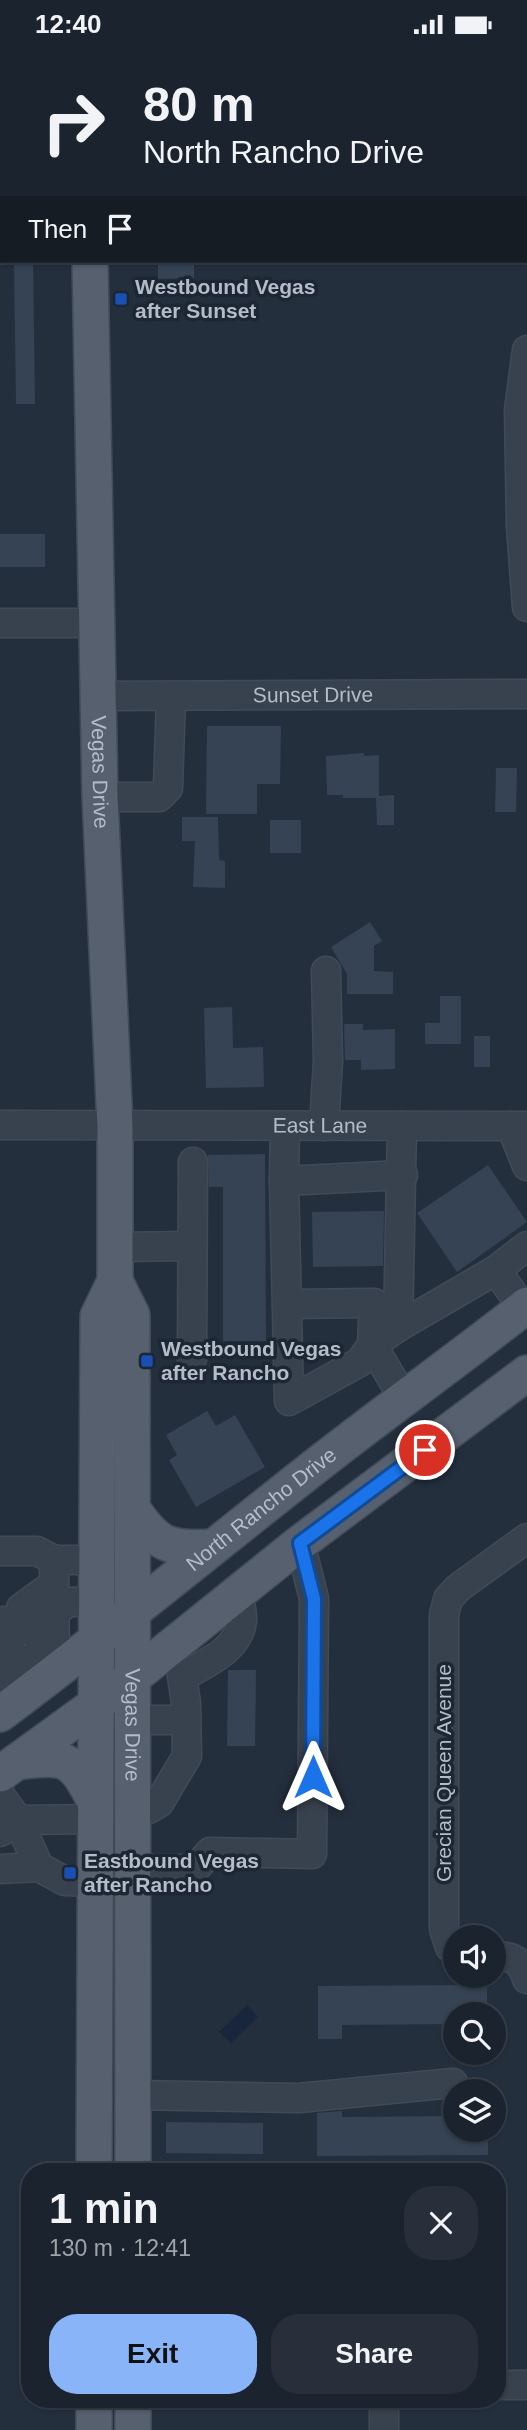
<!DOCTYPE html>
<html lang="en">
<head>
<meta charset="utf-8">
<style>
  :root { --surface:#1b232e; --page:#282f3a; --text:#f1f3f6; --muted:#a0a4aa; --line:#39404a; --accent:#8ab4f8 }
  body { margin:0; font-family:Helvetica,sans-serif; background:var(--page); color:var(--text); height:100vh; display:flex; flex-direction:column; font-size:26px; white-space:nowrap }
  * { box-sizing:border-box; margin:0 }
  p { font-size:23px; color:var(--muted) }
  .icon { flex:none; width:38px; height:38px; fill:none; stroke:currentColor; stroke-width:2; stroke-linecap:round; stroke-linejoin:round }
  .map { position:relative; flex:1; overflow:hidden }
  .side { position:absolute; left:21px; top:2114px; width:485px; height:245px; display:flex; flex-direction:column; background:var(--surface); border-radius:28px; box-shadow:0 2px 5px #0004,0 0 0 2px var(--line) }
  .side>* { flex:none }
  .guide { position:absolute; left:0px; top:0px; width:528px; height:214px; box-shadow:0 2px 5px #0004,0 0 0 2px var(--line); background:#1b232e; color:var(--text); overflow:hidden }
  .controls { position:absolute; left:443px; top:1876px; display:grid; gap:14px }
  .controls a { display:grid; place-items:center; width:63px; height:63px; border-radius:50%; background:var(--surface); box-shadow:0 2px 5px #0004,0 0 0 2px var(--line); font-size:35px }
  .pin { position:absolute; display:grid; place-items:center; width:60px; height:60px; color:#fff; margin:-30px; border:4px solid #fff; border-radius:50%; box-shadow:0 2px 7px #0007 }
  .me { position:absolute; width:77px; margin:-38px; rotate:0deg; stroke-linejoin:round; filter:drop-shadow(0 0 5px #0008) }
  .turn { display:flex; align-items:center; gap:24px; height:147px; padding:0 28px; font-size:32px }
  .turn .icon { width:91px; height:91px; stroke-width:2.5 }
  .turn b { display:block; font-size:49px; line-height:60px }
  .then { display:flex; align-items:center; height:66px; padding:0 28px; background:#0003; gap:14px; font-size:26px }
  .round { display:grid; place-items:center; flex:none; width:74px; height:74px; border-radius:28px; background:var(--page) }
  .summary { display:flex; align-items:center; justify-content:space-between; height:119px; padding:0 28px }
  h1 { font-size:42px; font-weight:600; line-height:52px }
  .primary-button { display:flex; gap:14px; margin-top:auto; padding:14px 28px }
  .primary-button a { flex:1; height:80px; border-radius:28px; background:var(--accent); color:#111; font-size:28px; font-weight:600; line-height:80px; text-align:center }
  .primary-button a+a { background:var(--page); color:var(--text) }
  .status { display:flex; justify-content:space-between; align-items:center; height:49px; padding:0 35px; background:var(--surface); direction:ltr }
  .status svg { height:19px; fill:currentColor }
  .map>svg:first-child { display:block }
  .water { fill:#17263c }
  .building { fill:#364354 }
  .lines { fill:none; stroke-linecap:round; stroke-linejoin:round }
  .minor-casing { stroke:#414a57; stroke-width:31 }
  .major-casing { stroke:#414a57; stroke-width:38 }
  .minor { stroke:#38414e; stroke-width:28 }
  .major { stroke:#56606e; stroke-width:35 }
  .route-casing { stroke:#114b97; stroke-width:18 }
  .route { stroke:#1a73e8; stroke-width:12 }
  .transit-dot { fill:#1a4fb4; stroke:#1d2633; stroke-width:2.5 }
  .labels { text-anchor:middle; stroke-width:7; stroke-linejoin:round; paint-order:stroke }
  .poi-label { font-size:21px; font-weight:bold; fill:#b4bcc9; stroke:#1d2633; text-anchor:start }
  .street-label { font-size:21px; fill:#b4bcc9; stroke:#1d2633 }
</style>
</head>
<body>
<div class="status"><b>12:40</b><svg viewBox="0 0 49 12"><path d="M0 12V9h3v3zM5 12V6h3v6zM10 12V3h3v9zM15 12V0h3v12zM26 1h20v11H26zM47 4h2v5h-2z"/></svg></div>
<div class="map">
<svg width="527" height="2381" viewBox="0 0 527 2381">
  <rect width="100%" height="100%" fill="#242f3e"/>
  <path class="water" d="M247,1956l11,12 -27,26 -12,-11z"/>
  <g class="building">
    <path d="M14,212h19l2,143h-19z"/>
    <path d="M158,212h36v17l-36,1z"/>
    <rect x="0" y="485" width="45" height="33"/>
    <path d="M207,677h74l-1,58h-23v30h-51z"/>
    <path d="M364,704v3l15,-1v41l15,-1v30h-17l-1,-27h-33v-3h-16l-1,-39z"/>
    <path d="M496,719h21l-1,44h-21z"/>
    <path d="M182,768h36l1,43 6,1v27l-32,-1 2,-46h-13z"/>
    <rect x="270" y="771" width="31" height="33"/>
    <path d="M370,873l12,19 -8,5v25l19,1v22h-46v-20l-16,-27z"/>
    <path d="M440,947h21v48h-36v-21h15z"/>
    <path d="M232,958l1,41 30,-1 1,40 -58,1 -2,-80z"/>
    <path d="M344,975h19v6l32,-1v40l-34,1v-10h-16z"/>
    <rect x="474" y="987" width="16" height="31"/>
    <path d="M265,1105l1,187h-43v-154h-14l-1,-32z"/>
    <path d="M488,1116l39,57 -70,50 -40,-59z"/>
    <path d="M384,1162l-1,55 -70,1 -1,-55z"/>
    <path d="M207,1362l9,15 19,-11 30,52 -69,40 -27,-47 8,-5 -11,-20z"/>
    <path d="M228,1621h28l-1,76h-28z"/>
    <path d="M487,1936v29h-32v10l-113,1v14h-24v-53z"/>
    <path d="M342,2062v6l113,-1v14h33v25l-171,1v-43z"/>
    <path d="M166,2073l97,1v31l-97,-1z"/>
  </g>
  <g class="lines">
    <defs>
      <g id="minor">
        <path d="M527,154v1"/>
        <path d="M527,301l-8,60 2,116 6,81"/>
        <path d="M0,574h97"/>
        <path id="s1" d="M98,647l429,-2"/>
        <path d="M100,748h59l9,-9 3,-92"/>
        <path id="s2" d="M0,1076l527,1"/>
        <path d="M285,1077l-1,55 119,-6"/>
        <path d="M324,1077l4,-65 -2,-90"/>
        <path d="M402,1077l-4,201 98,-57 27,38"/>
        <path d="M511,1077l16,40"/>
        <path d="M284,1132l5,220 71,-39 12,-17 26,-18"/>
        <path d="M115,1198l77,-1"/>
        <path d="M496,1221l31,-24"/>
        <path d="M287,1255l87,-1 -2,42 31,52"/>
        <path d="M192,1310l1,-197"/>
        <path d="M0,1502h37l17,9"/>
        <path d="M21,1559l33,-24"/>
        <path d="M0,1575l3,-3"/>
        <path d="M28,1581l41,-28h27"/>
        <path d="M0,1603l10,-8"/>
        <path d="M55,1625l-1,-114h43"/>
        <path d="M0,1634l55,-43"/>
        <path d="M132,1671h54"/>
        <path d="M0,1746l18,25 77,-1"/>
        <path d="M132,1764l17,-4 10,-6 28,-47 -1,-53 -4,-26c22,-13 57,-27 60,-56 1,-9 -3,-20 -4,-28"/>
        <path d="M0,1783l18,-12 21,47 26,14 29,1"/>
        <path d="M0,1820l39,-2"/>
        <path d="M132,1820h63l15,-17 102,2 2,-255 -14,-56"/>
        <path d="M455,1901l-5,-3 -6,-18v-314l4,-16 10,-11 69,-50"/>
        <path d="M494,1907c19,0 27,4 33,23"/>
        <path d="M134,2046l165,3 154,-15"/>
        <path d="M497,2336h30"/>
        <path d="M384,2381v-31"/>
      </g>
      <g id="major">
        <path d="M85,0v2"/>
        <path id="s3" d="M90,212l10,536 15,329v155l-17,35 -4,856"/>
        <path id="s4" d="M115,1232l17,34 1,857"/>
        <path d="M132,1459c24,36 36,42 80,39"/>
        <path id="s5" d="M0,1665c105,-78 205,-161 308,-242 72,-57 147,-110 219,-167"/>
        <path d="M16,1713c49,-6 57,-6 79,40"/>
        <path d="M0,1725l132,-96 168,-135 227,-170"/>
        <path d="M94,2381v-31"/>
        <path d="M133,2381v-31"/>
      </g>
    </defs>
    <use href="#minor" class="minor-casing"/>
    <use href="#major" class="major-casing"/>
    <use href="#minor" class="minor"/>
    <use href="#major" class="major"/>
  </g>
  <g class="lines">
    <defs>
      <path id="route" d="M313,1728l1,-178 -14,-56 125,-93"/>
    </defs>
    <use href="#route" class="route-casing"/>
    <use href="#route" class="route"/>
  </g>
  <g class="transit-dot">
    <rect x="114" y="243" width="14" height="14" rx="3.5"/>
    <rect x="140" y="1305" width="14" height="14" rx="3.5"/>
    <rect x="63" y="1817" width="14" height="14" rx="3.5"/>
  </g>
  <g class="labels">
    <g class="poi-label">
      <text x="135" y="245">Westbound Vegas<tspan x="135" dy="24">after Sunset</tspan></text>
      <text x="161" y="1307">Westbound Vegas<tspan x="161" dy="24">after Rancho</tspan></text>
      <text x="84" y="1819">Eastbound Vegas<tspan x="84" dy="24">after Rancho</tspan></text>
    </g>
    <g class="street-label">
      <text dy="7" stroke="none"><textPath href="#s1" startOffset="215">Sunset Drive</textPath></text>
      <text dy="7" stroke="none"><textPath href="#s3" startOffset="511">Vegas Drive</textPath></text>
      <text dy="7" stroke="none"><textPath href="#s2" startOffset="320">East Lane</textPath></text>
      <text dy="7" stroke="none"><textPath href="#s5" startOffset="332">North Rancho Drive</textPath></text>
      <text dy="7" stroke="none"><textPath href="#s4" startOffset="448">Vegas Drive</textPath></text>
      <text transform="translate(444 1724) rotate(-90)" y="7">Grecian Queen Avenue</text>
    </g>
  </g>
</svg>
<div class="controls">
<a><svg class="icon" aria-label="sound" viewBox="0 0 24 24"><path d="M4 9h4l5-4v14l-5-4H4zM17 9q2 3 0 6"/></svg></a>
<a><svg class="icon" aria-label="search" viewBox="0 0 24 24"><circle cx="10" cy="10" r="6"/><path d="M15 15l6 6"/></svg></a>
<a><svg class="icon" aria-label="layers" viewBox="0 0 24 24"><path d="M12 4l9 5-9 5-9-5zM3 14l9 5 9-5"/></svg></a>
</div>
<div class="pin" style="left:425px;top:1401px;background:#d93025"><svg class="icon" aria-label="arrive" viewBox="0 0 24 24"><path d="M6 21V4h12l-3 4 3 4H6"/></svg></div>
<svg class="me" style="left:313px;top:1728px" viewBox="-20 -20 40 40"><path d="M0-17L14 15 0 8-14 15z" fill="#1a73e8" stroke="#fff" stroke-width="4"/></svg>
<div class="guide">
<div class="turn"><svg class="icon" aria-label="right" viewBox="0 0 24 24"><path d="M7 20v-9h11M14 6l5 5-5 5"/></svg><div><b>80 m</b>North Rancho Drive</div></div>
<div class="then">Then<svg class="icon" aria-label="arrive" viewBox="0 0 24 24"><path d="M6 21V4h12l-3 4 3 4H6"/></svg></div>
</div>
<section class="side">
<div class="summary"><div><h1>1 min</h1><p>130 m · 12:41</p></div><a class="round"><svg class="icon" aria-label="close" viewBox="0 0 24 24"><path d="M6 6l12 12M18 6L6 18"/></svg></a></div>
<div class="primary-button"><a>Exit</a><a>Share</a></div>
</section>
</div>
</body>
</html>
